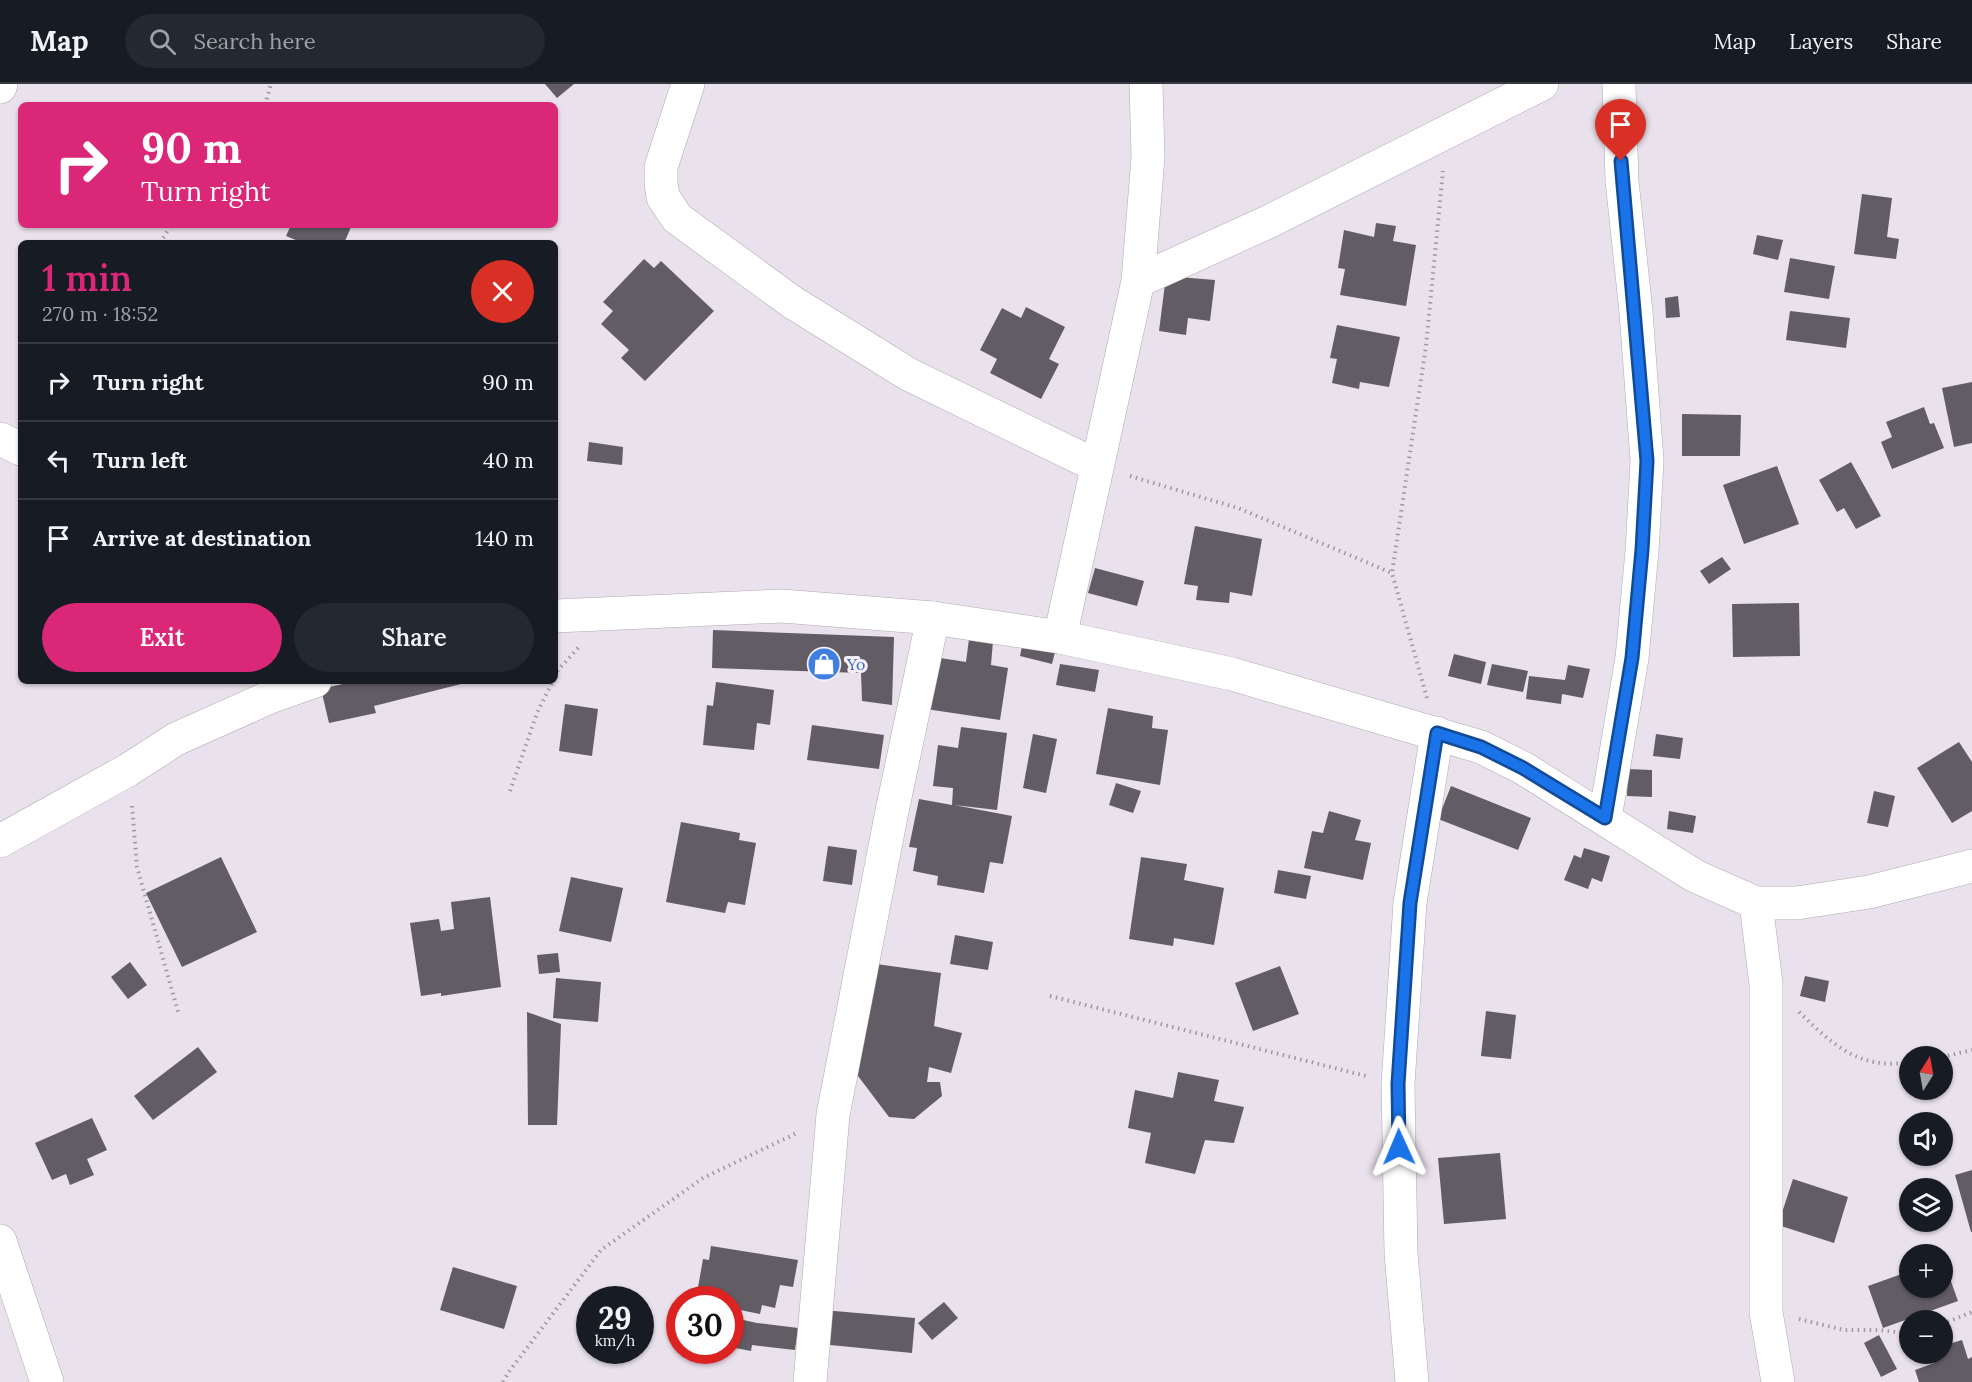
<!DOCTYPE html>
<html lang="en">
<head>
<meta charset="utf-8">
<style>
  :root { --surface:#171b24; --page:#242831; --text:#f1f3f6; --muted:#9ea1a6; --line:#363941; --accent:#db2777 }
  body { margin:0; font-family:Lora,serif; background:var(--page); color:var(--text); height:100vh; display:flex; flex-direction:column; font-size:22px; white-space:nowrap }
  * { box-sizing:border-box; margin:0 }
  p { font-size:20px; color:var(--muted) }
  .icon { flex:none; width:33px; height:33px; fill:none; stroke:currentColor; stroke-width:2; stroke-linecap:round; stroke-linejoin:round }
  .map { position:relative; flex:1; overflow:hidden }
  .side { position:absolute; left:18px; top:156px; width:540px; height:444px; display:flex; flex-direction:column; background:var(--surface); border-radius:9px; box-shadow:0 2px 4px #0004 }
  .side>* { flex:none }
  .banner { position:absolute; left:18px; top:18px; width:540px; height:126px; border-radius:9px; box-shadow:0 2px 4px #0004; background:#db2777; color:#fff; overflow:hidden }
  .needle { width:39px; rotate:11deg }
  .fabs { position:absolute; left:1899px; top:962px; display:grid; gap:12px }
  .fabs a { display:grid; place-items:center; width:54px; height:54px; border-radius:50%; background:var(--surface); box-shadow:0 2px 4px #0004; font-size:30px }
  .speed { position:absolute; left:576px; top:1202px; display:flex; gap:12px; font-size:30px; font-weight:700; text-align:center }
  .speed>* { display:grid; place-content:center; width:78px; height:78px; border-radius:50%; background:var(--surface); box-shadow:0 2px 4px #0004; line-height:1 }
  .speed small { font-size:15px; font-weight:400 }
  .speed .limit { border:9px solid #d22; background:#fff; color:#111 }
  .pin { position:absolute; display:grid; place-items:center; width:51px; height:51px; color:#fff; margin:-62px -26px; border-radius:50% 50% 50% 0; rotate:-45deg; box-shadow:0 0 6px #0007 }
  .pin .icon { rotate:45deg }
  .me { position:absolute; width:66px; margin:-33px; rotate:359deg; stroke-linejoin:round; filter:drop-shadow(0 0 4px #0008) }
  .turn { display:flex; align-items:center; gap:21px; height:126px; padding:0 24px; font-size:27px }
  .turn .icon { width:78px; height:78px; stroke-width:2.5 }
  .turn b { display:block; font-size:42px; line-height:51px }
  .round { display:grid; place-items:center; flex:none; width:63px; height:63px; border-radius:32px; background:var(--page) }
  .head { display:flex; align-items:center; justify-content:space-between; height:102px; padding:0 24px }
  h1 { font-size:36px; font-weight:600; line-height:45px; color:var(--accent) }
  .cta { display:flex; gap:12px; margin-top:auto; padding:12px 24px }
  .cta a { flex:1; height:69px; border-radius:36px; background:var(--accent); color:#fff; font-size:24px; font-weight:600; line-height:69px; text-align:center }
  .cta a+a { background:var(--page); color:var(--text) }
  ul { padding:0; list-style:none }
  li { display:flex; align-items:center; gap:18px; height:78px; padding:0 24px; border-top:2px solid var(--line) }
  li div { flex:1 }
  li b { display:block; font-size:22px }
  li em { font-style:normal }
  header { display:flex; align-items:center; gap:36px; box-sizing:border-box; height:84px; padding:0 30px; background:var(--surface); border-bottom:2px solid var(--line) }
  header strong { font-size:28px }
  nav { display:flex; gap:33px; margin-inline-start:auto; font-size:21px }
  .search { width:420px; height:54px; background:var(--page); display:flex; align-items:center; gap:15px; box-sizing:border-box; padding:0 21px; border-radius:33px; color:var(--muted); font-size:22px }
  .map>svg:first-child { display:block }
  .building { fill:#625c65 }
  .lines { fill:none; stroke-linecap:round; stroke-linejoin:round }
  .minor-casing { stroke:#b0a9b3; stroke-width:34 }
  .path { stroke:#9e98a0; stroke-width:4; stroke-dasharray:1.5 4.5; stroke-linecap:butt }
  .minor { stroke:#fff; stroke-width:33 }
  .route-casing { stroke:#114b97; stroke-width:15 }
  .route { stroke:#1a73e8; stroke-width:10 }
  .labels { text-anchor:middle; stroke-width:6; stroke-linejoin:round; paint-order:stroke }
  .shop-label { font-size:16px; fill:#366cbe; stroke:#f6eef9; text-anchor:start }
</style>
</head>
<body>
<header>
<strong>Map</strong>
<div class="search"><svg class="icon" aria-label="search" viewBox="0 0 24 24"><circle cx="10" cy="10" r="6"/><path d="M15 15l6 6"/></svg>Search here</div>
<nav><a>Map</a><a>Layers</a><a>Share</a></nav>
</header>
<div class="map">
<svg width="1972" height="1298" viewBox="0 0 1972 1298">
  <rect width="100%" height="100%" fill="#e9e1eb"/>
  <g class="building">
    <path d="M545,0h29l-17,14z"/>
    <path d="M1862,110l30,4 -5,39 12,2 -3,20 -42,-5z"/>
    <path d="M1376,139l20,3 -3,15 23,4 -10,61 -66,-11 5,-26 -7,-1 6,-38 30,7z"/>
    <path d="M291,141h61l-8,18h-41l-17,-7z"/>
    <path d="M1757,151l26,5 -5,20 -25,-6z"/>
    <path d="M1790,174l45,8 -6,33 -45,-7z"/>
    <path d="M644,175l10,9 7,-7 53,50 -69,70 -24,-23 8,-8 -28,-26 12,-13 -10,-9z"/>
    <path d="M1166,192l49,4 -5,41 -22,-3 -2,17 -27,-4z"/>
    <path d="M1678,212l2,21 -14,1 -1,-20z"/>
    <path d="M1026,223l39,20 -16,32 10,5 -18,35 -51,-26 7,-14 -17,-9 22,-42 19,10z"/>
    <path d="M1790,227l60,7 -4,30 -60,-8z"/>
    <path d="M1337,241l63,12 -11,50 -29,-5 -1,7 -27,-6 5,-24 -7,-1z"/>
    <path d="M1972,298v61l-18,4 -12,-59z"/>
    <path d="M1924,323l6,17 4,-1 10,25 -52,21 -11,-27 11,-5 -6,-15z"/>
    <path d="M1682,330l59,1 -1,41h-58z"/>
    <path d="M589,358l34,5 -1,18 -35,-4z"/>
    <path d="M1851,378l30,54 -25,13 -12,-21 -7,4 -18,-32z"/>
    <path d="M1777,382l22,58 -55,20 -21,-59z"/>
    <path d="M1195,442l67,13 -10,57 -22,-4 -1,11 -33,-3 2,-14 -14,-2z"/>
    <path d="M1722,473l9,12 -22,15 -9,-13z"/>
    <path d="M1095,484l49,13 -7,25 -49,-13z"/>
    <path d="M1799,519l1,53 -67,1 -1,-53z"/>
    <path d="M713,546l181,7 -2,68 -30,-4 -1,-28 -149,-5z"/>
    <path d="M1024,553l33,7 -5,20 -32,-8z"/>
    <path d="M969,555l24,2 -2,24 17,3 -8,52 -74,-11 8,-52 32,5z"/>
    <path d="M1454,570l32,8 -5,22 -33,-8z"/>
    <path d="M1060,580l39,6 -4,22 -39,-7z"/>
    <path d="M1492,580l36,7 -5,21 -36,-7z"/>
    <path d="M1568,581l22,4 -7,29 -21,-4 -1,10 -35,-5 3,-23 36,4z"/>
    <path d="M356,597h113v1l-95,24 2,7 -47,10 -8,-34z"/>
    <path d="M716,598l58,8 -4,35 -13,-2 -3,27 -51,-5 4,-40 6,1z"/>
    <path d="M565,620l33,5 -6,47 -33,-5z"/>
    <path d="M1108,624l45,8 -1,12 16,2 -8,55 -64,-11z"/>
    <path d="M812,641l72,10 -5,34 -72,-9z"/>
    <path d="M961,643l46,6 -10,77 -43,-5 58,11 -9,48 -13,-2 -6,31 -47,-8 1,-9 -25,-5 4,-23 -8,-1 10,-48 33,6 1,-17 -20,-2 5,-41 20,3z"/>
    <path d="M1033,650l24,5 -11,54 -23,-5z"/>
    <path d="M1656,650l27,4 -3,21 -27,-3z"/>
    <path d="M1959,658l13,20v49l-20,12 -35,-55z"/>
    <path d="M1628,685l24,1v27l-25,-1z"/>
    <path d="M1116,699l25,8 -8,22 -24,-8z"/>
    <path d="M1451,702l80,32 -13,32 -80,-31z"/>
    <path d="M1874,707l21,5 -7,31 -21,-4z"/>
    <path d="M1329,727l32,9 -6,20 16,3 -8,37 -59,-12 8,-37 11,2z"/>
    <path d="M1669,727l27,5 -3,17 -26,-4z"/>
    <path d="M681,738l59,11 -1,7 17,3 -11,62 -17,-3 -3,11 -59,-11z"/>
    <path d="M828,762l29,4 -5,35 -29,-4z"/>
    <path d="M1584,764l26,8 -8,26 -10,-4 -4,11 -24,-9 10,-25 7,3z"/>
    <path d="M221,773l36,75 -75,35 -36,-74z"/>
    <path d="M1141,773l46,7 -3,16 40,8 -10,57 -40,-7 -1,8 -44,-7z"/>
    <path d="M1278,786l33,6 -5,23 -32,-6z"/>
    <path d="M571,793l52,11 -12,54 -52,-11z"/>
    <path d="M490,813l11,90 -60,9v-3l-20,3 -11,-73 29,-4 2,12 13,-2 -3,-27z"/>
    <path d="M955,851l38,7 -5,28 -38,-6z"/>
    <path d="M558,869l2,19 -21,2 -2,-19z"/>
    <path d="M130,878l17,23 -19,14 -17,-22z"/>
    <path d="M869,879l72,10 -7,53 28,7 -11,40 -22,-6 -2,15h13l2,14 -28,23 -25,-2 -34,-45z"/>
    <path d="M1280,882l19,48 -46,17 -18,-48z"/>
    <path d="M1805,892l24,5 -4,21 -25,-6z"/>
    <path d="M556,894l45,4 -3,40 -45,-4z"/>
    <path d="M1486,927l30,4 -5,44 -30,-3z"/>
    <path d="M527,928l34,12 -4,101h-29z"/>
    <path d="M198,963l19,25 -64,48 -19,-24z"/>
    <path d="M1178,988l41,8 -5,21 30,6 -10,36 -29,-3 -10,34 -50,-11 6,-30 -23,-5 7,-38 38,8z"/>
    <path d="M92,1034l15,32 -20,9 7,16 -24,10 -4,-11 -14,6 -17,-37z"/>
    <path d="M1500,1069l6,66 -62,5 -6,-66z"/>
    <path d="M1972,1086v62h-1l-16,-57z"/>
    <path d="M1793,1095l55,18 -14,46 -56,-18z"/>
    <path d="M711,1162l87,14 -5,27 -13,-2 -5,23 -13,-3 -2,9 -30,-6v-9h-34l7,-40 6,1z"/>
    <path d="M1943,1175l15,42 -75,27 -15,-42 42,-15v16h32z"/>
    <path d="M453,1183l64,19 -13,43 -64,-19z"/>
    <path d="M944,1218l14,16 -26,22 -14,-17z"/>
    <path d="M823,1226l92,8 -3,35 -92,-9z"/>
    <path d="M730,1233l27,6 41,5 -3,22 -43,-5 -1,6 -21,-4z"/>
    <path d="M1879,1251l18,34 -16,8 -17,-34z"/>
    <path d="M1962,1256l6,19 4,-2v25h-53l-4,-12 19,-7 -3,-10h11v-7z"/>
  </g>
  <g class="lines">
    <defs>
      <g id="minor">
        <path d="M688,0l-27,83v16l2,14 14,21 115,84 116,72 189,92"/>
        <path d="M0,3l1,-3"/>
        <path d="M1138,197l130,-59 274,-138"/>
        <path d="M0,355l21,10"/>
        <path d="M555,532l227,-10 151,12 127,19 172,37 249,73 42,21 172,108 61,27h41l72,-11 103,-26"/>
        <path d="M1060,553l78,-356 10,-124 -2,-73"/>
        <path d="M1605,734l27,-160 10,-107 5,-90 -11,-149 -14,-131 -3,-97"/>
        <path d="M0,757l128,-71 48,-31 94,-42 45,-16"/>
        <path d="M1756,819l10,81v328l12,70"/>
        <path d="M0,1157l47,141"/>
        <path d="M810,1298l23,-267 59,-304 41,-193"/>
        <path d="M1412,1298l-11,-129 -3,-169 12,-181 27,-170"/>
      </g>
    </defs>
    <use href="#minor" class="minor-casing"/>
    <g class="path">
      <path d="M265,21l6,-21"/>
      <path d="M160,159l11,-18"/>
      <path d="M1130,392l108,32 154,65"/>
      <path d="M555,593l3,-7 21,-23"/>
      <path d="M1427,614l-35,-125 34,-227 17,-175"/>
      <path d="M510,707l27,-78 16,-32"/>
      <path d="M132,722l5,61 42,148"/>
      <path d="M1050,912l316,80"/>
      <path d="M1799,928c33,32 61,59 111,50"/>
      <path d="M1942,973l30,-7"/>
      <path d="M1799,1235l45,11h35l31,4"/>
      <path d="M1942,1240l30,-12"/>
      <path d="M503,1298l5,-9 93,-123 102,-72 96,-46"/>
    </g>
    <use href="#minor" class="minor"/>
  </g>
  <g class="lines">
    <defs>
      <path id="route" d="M1399,1063l-1,-63 12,-181 27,-170 44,14 42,21 82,50 27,-160 10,-108 5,-89 -26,-300"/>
    </defs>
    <use href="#route" class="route-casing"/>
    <use href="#route" class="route"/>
  </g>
  <defs>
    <symbol id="shop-disc" viewBox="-11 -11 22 22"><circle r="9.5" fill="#3f7fe0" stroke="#f6eef9"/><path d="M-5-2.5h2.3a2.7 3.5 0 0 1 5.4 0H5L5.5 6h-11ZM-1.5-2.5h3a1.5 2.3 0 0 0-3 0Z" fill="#fff"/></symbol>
  </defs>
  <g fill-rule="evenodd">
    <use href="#shop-disc" x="805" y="561" width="38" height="38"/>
  </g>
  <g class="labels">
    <g class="shop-label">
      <text x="847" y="586">Yo</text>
    </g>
  </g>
</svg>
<div class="fabs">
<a><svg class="needle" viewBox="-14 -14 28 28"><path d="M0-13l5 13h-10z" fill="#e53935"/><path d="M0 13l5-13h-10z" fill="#9ea1a6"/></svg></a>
<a><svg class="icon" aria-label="sound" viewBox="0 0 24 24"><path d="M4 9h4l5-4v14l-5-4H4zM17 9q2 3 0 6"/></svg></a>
<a><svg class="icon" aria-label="layers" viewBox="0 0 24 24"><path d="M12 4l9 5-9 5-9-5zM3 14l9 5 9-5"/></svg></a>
<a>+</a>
<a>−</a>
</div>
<div class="speed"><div>29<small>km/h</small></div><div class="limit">30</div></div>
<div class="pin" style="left:1621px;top:77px;background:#d93025"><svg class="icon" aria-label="arrive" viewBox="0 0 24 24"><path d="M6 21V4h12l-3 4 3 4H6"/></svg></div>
<svg class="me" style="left:1399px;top:1063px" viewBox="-20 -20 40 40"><path d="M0-17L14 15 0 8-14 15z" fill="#1a73e8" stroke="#fff" stroke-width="4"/></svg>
<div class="banner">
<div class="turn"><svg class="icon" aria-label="right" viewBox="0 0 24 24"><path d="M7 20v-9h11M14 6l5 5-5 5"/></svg><div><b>90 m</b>Turn right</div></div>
</div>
<section class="side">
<div class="head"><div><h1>1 min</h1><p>270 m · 18:52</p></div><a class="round" style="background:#d93025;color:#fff"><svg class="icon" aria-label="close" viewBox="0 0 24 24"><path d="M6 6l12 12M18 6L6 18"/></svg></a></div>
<ul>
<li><svg class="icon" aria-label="right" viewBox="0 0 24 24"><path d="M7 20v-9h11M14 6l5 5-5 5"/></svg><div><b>Turn right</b></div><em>90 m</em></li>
<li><svg class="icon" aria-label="left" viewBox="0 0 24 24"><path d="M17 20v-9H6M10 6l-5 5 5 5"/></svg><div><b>Turn left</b></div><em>40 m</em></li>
<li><svg class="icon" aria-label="arrive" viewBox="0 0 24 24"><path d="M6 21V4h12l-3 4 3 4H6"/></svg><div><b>Arrive at destination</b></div><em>140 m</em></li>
</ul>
<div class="cta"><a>Exit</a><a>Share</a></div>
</section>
</div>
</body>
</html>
